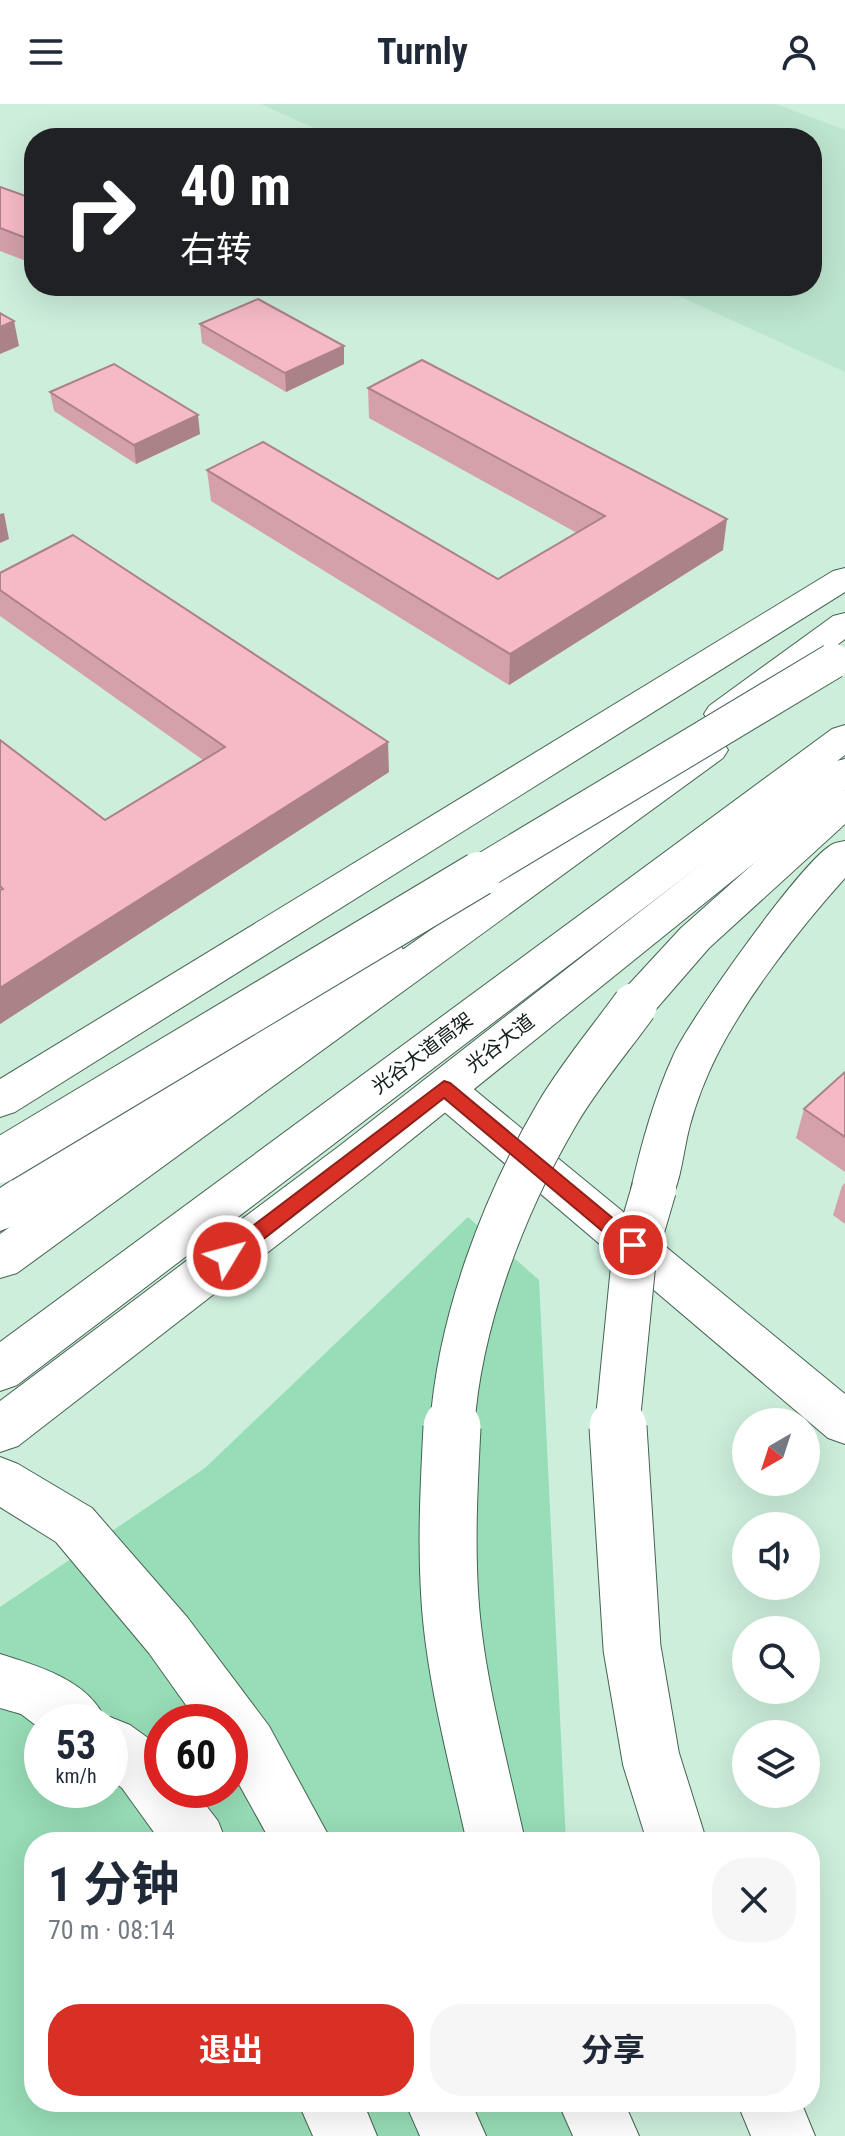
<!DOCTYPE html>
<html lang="zh">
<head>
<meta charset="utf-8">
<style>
  :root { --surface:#fff; --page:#f6f6f7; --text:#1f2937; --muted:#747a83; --accent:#d93025 }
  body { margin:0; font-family:"Roboto Condensed","Noto Sans SC",sans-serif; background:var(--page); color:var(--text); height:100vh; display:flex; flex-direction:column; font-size:30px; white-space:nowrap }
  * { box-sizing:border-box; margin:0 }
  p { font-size:26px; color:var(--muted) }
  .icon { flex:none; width:44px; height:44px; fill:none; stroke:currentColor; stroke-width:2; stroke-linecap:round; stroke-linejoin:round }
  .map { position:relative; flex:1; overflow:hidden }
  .details { position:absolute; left:24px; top:1728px; width:796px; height:280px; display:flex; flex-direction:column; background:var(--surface); border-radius:32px; box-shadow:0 8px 32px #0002 }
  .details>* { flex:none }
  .banner { position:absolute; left:24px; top:24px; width:798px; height:168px; border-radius:32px; box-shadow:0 8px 32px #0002; background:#202124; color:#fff; overflow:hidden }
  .needle { width:52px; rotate:219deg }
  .buttons { position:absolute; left:732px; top:1304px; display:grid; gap:16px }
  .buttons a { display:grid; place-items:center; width:88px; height:88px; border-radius:50%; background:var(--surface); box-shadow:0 8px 32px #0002; font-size:40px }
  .speed { position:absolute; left:24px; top:1600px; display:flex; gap:16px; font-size:40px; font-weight:700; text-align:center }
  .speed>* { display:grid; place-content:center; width:104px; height:104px; border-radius:50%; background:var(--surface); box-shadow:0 8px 32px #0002; line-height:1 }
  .speed small { font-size:20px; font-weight:400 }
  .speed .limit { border:12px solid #d22; background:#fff; color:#111 }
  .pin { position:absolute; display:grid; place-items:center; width:68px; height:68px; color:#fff; margin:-34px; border:4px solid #fff; border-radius:50%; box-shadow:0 2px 8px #0007 }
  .me { position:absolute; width:88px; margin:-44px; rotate:53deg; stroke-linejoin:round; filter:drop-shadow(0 0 6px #0008) }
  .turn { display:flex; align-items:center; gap:28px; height:168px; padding:0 24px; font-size:36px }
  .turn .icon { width:104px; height:104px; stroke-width:2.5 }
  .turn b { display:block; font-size:56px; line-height:68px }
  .round { display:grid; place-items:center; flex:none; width:84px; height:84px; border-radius:32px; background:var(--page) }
  .head { display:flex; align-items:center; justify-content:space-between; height:136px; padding:0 24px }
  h1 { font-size:48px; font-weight:700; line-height:60px }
  .cta { display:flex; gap:16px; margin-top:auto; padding:16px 24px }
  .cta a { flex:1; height:92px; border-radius:32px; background:var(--accent); color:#fff; font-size:32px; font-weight:700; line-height:92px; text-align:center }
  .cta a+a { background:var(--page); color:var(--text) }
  header { display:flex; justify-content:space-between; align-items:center; height:104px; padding:0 24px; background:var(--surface); font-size:36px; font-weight:700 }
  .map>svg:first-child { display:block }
  .built { fill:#bde6ce }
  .green { fill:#97ddb7; fill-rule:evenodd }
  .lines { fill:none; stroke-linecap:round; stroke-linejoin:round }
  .street-casing { stroke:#466353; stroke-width:2 }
  .primary-casing { stroke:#466353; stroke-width:2 }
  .highway-casing { stroke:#466353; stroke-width:2 }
  .street { fill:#fff; fill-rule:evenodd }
  .primary { fill:#fff; fill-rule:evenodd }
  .highway { fill:#fff; fill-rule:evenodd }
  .highway-bridge-far2-casing { stroke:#466353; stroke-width:37; stroke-linecap:butt }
  .highway-bridge-far1-casing { stroke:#466353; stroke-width:46; stroke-linecap:butt }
  .highway-bridge-casing { stroke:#466353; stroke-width:59; stroke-linecap:butt }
  .highway-bridge-far2 { stroke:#fff; stroke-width:35 }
  .highway-bridge-far1 { stroke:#fff; stroke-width:44 }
  .highway-bridge { stroke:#fff; stroke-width:57 }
  .wall { fill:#d4a0a9 }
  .shaded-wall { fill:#ac8289 }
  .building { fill:#f6bac4; stroke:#ac8289; stroke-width:2 }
  .route { fill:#d93025; stroke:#8d1f18; stroke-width:2 }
  .labels { text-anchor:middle; stroke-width:8; stroke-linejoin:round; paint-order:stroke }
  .street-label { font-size:20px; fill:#111d16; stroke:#fff }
</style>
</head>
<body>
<header><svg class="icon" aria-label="menu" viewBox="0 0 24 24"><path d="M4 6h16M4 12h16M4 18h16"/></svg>Turnly<svg class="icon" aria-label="person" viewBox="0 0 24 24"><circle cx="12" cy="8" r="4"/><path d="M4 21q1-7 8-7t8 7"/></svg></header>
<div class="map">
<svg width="845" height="2032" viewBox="0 0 845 2032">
  <rect width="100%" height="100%" fill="#cdeedb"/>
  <path class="built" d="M261,0h515l69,26v242l-188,-86h155v-148h-477z"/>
  <path class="green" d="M468,1113l71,63 27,562h-532v260h565l6,34h-605v-529l205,-139zM42,1618h68v68h-68zM162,1618h68v68h-68z"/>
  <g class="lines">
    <defs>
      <path id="street" d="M444,968l15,5 386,317v50l-17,-6 -399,-339 -6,-11 6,-11z"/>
      <g id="primary">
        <path d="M845,509v26l-110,83 -13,3 -13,-3 -5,-8 5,-8 124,-90z"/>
        <path d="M845,655v31l-475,383 -352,273 -18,6v-51l338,-254 494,-385z"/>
        <path d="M385,834l14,5 6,10 -6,10 -383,262 -16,6v-43l371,-245z"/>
      </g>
      <g id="highway">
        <path d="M845,464v24l-830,520 -15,5v-38l833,-508z"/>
        <path d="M845,621v30l-828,630 -17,6v-49l832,-613z"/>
        <path d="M710,634l13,4 5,8 -5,8 -706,515 -17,5v-44l697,-492z"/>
        <path d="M845,686v34l-136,124 -59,68 -15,4 -15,-4 -6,-11 6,-11 61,-66 151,-134z"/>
        <path d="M845,737v37c-45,50 -99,119 -129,179 -10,20 -20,46 -26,68 -7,26 -8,53 -20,77l-16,5 -16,-5 -7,-13c11,-47 23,-91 43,-135 16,-35 129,-195 159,-210 4,-2 8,-2 12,-3z"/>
        <path d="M0,1353l18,7 74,44 95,109 82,109 63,116h-61l-41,-74v-46h-32l-49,-69 -93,-111 -56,-35z"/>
        <path d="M0,1550c38,12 88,26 105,65l5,-2 20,8 32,23v42h32l24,31 8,21h-65l-39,-54 -12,-9v-57h-68v8l-21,-16 -21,-6z"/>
        <path d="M298,1998h65l14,34h-64z"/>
        <path d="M405,1998h66l15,34h-66z"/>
        <path d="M558,1998h66l15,34h-66z"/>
        <path d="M737,1998h64l14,34h-64z"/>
      </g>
    </defs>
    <use href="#street" class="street-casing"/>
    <use href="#primary" class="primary-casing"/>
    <use href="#highway" class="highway-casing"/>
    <use href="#street" class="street"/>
    <use href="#primary" class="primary"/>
    <use href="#highway" class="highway"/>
    <defs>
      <path id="highway-bridge-far2" d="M475,772l358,-215"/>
      <g id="highway-bridge-far1">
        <path d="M0,1057l479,-287"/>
        <path d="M452,1325c7,-107 51,-223 105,-315 22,-38 52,-73 78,-109"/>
        <path d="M617,1325l17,-172 20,-68"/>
      </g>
      <g id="highway-bridge">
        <path d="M452,1323c-3,58 -6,115 -2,173 5,78 29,165 46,242"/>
        <path d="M618,1323l14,221 19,111 26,83"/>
      </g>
    </defs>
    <use href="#highway-bridge-far2" class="highway-bridge-far2-casing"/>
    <use href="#highway-bridge-far1" class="highway-bridge-far1-casing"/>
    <use href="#highway-bridge" class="highway-bridge-casing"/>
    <use href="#highway-bridge-far2" class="highway-bridge-far2"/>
    <use href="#highway-bridge-far1" class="highway-bridge-far1"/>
    <use href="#highway-bridge" class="highway-bridge"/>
  </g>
  <g class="wall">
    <path d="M0,83l34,12v65l-34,-13z"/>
    <path d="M92,182h33l-13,8z"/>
    <path d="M200,220l144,22v18l-58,28 -84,-49z"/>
    <path d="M368,284l355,162 -214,135 -298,-184 -4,-31 291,109 79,-46 -208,-115z"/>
    <path d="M50,288l150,42 -64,30 -82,-53z"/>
    <path d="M0,469l389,199 -389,252v-284l105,80 98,-60 -203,-144z"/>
    <path d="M845,968v100l-49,-34 8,-29z"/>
    <path d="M845,1079v41l-12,-9 9,-29z"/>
  </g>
  <g class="shaded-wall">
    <path d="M111,182h14l-13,8z"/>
    <path d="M14,217l5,25 -19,8v-27z"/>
    <path d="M344,242v18l-58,28 -1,-19z"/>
    <path d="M198,311l2,19 -64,30 -2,-19z"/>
    <path d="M4,409l5,26 -9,4v-29z"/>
    <path d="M727,415l-4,31 -214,135 1,-31z"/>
    <path d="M388,638l1,30 -389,252v-36z"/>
  </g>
  <g class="building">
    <path d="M0,83l34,12v42l-34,-13z"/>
    <path d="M258,195l86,47 -59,27 -85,-49z"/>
    <path d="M0,209l14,8 -14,6z"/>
    <path d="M422,256l305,159 -217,135 -303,-184 56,-28 235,137 107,-63 -237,-128z"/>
    <path d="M114,260l84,51 -64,30 -84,-53z"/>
    <path d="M73,431l315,207 -388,246v-98l3,-1 -3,-3v-146l105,80 120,-73 -225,-157v-17z"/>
    <path d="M845,968v65l-41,-28z"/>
  </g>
  <path class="route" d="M444,977l6,2 189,157 3,5 -3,6h-13l-182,-153 -210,164h-13l-3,-6 3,-6z"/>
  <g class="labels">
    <g class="street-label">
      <text transform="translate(500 939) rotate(-38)" y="7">光谷大道</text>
      <text transform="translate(422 949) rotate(-37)" y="7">光谷大道高架</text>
    </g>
  </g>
</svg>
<div class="buttons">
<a><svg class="needle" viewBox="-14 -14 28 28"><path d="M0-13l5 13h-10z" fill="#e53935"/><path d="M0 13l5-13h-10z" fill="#747a83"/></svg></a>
<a><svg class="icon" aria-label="sound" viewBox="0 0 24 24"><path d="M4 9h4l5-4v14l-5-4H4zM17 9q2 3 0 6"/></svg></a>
<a><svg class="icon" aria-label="search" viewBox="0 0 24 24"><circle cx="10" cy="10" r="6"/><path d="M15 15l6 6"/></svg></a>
<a><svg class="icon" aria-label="layers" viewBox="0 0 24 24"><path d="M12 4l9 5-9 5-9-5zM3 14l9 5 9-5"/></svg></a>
</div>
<div class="speed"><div>53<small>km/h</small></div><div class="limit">60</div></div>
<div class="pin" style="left:633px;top:1141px;background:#d93025"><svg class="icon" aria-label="arrive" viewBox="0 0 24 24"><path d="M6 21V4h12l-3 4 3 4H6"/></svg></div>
<svg class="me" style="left:227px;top:1152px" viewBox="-20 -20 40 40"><circle r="17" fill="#d93025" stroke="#fff" stroke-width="3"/><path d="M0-11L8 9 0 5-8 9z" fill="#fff"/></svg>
<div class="banner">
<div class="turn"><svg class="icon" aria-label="right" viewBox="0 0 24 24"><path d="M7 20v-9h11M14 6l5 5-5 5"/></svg><div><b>40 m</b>右转</div></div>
</div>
<section class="details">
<div class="head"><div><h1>1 分钟</h1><p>70 m · 08:14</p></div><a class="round"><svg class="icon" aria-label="close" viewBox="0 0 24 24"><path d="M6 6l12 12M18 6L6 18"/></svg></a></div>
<div class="cta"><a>退出</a><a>分享</a></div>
</section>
</div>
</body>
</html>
